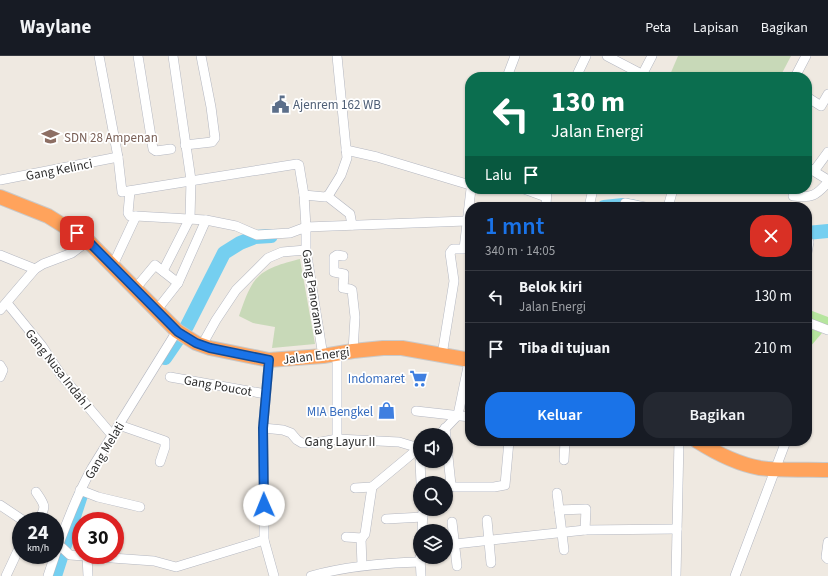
<!DOCTYPE html>
<html lang="id">
<head>
<meta charset="utf-8">
<style>
  :root { --surface:#171b24; --page:#242831; --text:#f1f3f6; --muted:#9ea1a6; --line:#363941; --accent:#1a73e8 }
  body { margin:0; font-family:"Source Sans 3",sans-serif; background:var(--page); color:var(--text); height:100vh; display:flex; flex-direction:column; font-size:15px; white-space:nowrap }
  * { box-sizing:border-box; margin:0 }
  p { font-size:13px; color:var(--muted) }
  .icon { flex:none; width:22px; height:22px; fill:none; stroke:currentColor; stroke-width:2; stroke-linecap:round; stroke-linejoin:round }
  .map { position:relative; flex:1; overflow:hidden }
  .sheet { position:absolute; left:465px; top:146px; width:347px; height:244px; display:flex; flex-direction:column; background:var(--surface); border-radius:16px; box-shadow:0 1px 3px #0004 }
  .sheet>* { flex:none }
  .top-card { position:absolute; left:465px; top:16px; width:347px; height:122px; border-radius:16px; box-shadow:0 1px 3px #0004; background:#0b6e4f; color:#fff; overflow:hidden }
  .controls { position:absolute; left:413px; top:372px; display:grid; gap:8px }
  .controls a { display:grid; place-items:center; width:40px; height:40px; border-radius:50%; background:var(--surface); box-shadow:0 1px 3px #0004; font-size:20px }
  .speed { position:absolute; left:12px; top:456px; display:flex; gap:8px; font-size:20px; font-weight:700; text-align:center }
  .speed>* { display:grid; place-content:center; width:52px; height:52px; border-radius:50%; background:var(--surface); box-shadow:0 1px 3px #0004; line-height:1 }
  .speed small { font-size:10px; font-weight:400 }
  .speed .limit { border:6px solid #d22; background:#fff; color:#111 }
  .pin { position:absolute; display:grid; place-items:center; width:34px; height:34px; color:#fff; margin:-17px; border-radius:8px; box-shadow:0 2px 6px #0006 }
  .me { position:absolute; width:44px; margin:-22px; rotate:359deg; stroke-linejoin:round; filter:drop-shadow(0 0 3px #0008) }
  .turn { display:flex; align-items:center; gap:14px; height:84px; padding:0 20px; font-size:18px }
  .turn .icon { width:52px; height:52px; stroke-width:2.5 }
  .turn b { display:block; font-size:28px; line-height:34px }
  .then { display:flex; align-items:center; height:38px; padding:0 20px; background:#0003; gap:8px; font-size:15px }
  .round { display:grid; place-items:center; flex:none; width:42px; height:42px; border-radius:16px; background:var(--page) }
  .headline { display:flex; align-items:center; justify-content:space-between; height:68px; padding:0 20px }
  h1 { font-size:24px; font-weight:600; line-height:30px; color:var(--accent) }
  .primary-button { display:flex; gap:8px; margin-top:auto; padding:8px 20px }
  .primary-button a { flex:1; height:46px; border-radius:16px; background:var(--accent); color:#fff; font-size:16px; font-weight:600; line-height:46px; text-align:center }
  .primary-button a+a { background:var(--page); color:var(--text) }
  ul { padding:0; list-style:none }
  li { display:flex; align-items:center; gap:12px; height:52px; padding:0 20px; border-top:1px solid var(--line) }
  li div { flex:1 }
  li b { display:block; font-size:15px }
  li em { font-style:normal }
  header { display:flex; align-items:center; gap:24px; box-sizing:border-box; height:56px; padding:0 20px; background:var(--surface); border-bottom:1px solid var(--line) }
  header strong { font-size:19px }
  nav { display:flex; gap:22px; margin-inline-start:auto; font-size:14px }
  .map>svg:first-child { display:block }
  .green { fill:#b6e59e }
  .cemetery { fill:#c8d9b8 }
  .lines { fill:none; stroke-linecap:round; stroke-linejoin:round }
  .river { stroke:#75cff0; stroke-width:14 }
  .minor-casing { stroke:#b4b7c1; stroke-width:10 }
  .highway-casing { stroke:#c9c9c9; stroke-width:16 }
  .minor { stroke:#fff; stroke-width:9 }
  .highway { stroke:#ffa35c; stroke-width:14 }
  .route-casing { stroke:#114b97; stroke-width:10 }
  .route { stroke:#1a73e8; stroke-width:7 }
  .labels { text-anchor:middle; stroke-width:3.5; stroke-linejoin:round; paint-order:stroke }
  .service-label { font-size:13px; fill:#4e5e75; stroke:#fff; text-anchor:start }
  .education-label { font-size:13px; fill:#785e54; stroke:#fff; text-anchor:start }
  .street-label { font-size:13px; fill:#2e2e2e; stroke:#fff }
  .shop-label { font-size:13px; fill:#366cbe; stroke:#fff; text-anchor:end }
</style>
</head>
<body>
<header>
<strong>Waylane</strong>
<nav><a>Peta</a><a>Lapisan</a><a>Bagikan</a></nav>
</header>
<div class="map">
<svg width="828" height="520" viewBox="0 0 828 520">
  <rect width="100%" height="100%" fill="#efe9e1"/>
  <g class="green">
    <path d="M807,253l21,8v10l-21,-8z"/>
    <path d="M807,271l15,6 -12,14h-3z"/>
  </g>
  <g class="cemetery">
    <path d="M678,0h113l-11,21h-111z"/>
    <path d="M300,203l15,85 -43,4 3,-21 -22,-4 -14,-7c4,-11 10,-31 19,-39 9,-10 30,-15 42,-18z"/>
  </g>
  <g class="lines">
    <g class="river">
      <path d="M604,151l19,-2 12,2"/>
      <path d="M807,177l21,-2"/>
      <path d="M165,302l22,-32 37,-73 16,-10 15,-6 16,-1"/>
      <path d="M55,520l26,-81"/>
    </g>
    <defs>
      <g id="minor">
        <path d="M99,0l19,101 4,35 175,-28 2,1 5,30 21,2 3,-1 13,-21 6,-17 -10,-102"/>
        <path d="M138,0l15,93 3,2 15,-2"/>
        <path d="M607,0l40,21"/>
        <path d="M507,21l8,-21"/>
        <path d="M576,21l10,-21"/>
        <path d="M641,21l11,-21"/>
        <path d="M795,21l11,-21"/>
        <path d="M807,41l14,9 7,-12"/>
        <path d="M185,89l27,-3 3,-4 -4,-31 -10,-51"/>
        <path d="M346,94l31,7 93,28"/>
        <path d="M807,111l21,13"/>
        <path d="M814,115l14,-19"/>
        <path d="M0,124l118,-23"/>
        <path d="M524,133l22,8"/>
        <path d="M304,139l2,32 160,-6"/>
        <path d="M327,140l23,18 2,11"/>
        <path d="M793,140c19,2 23,0 35,-14"/>
        <path d="M625,147l20,4"/>
        <path d="M546,149l1,-16"/>
        <path d="M589,151l4,-18"/>
        <path d="M668,151l5,-18"/>
        <path d="M136,160l70,4 30,6 21,9 33,-2 16,-6v23l17,106"/>
        <path d="M807,197l2,-11"/>
        <path d="M0,199l35,14"/>
        <path d="M343,200l-6,-1 -3,2v15l10,2 -1,14 7,1 2,1 3,27 -2,34"/>
        <path d="M113,209l23,-49h-6l-2,-3 2,-22"/>
        <path d="M163,215l27,-53 1,-38 -18,-124"/>
        <path d="M135,233l20,-24 23,18"/>
        <path d="M7,247l35,43 19,29 51,60"/>
        <path d="M0,254l35,-41 8,-5 29,-11 16,-12"/>
        <path d="M156,255l22,-28 28,-63"/>
        <path d="M807,266l21,8"/>
        <path d="M202,289l14,-25 20,-30 32,-32 14,-6 24,-2"/>
        <path d="M442,299l12,-74 -4,-28 3,-4h11l7,-60"/>
        <path d="M269,304l-6,68 1,77v35l10,36"/>
        <path d="M0,309l3,5 -3,7"/>
        <path d="M170,321l96,17"/>
        <path d="M416,355l54,6"/>
        <path d="M119,369l46,16v6l-5,15"/>
        <path d="M263,372l20,2 8,3 6,7 5,3h14l21,-4 62,3 20,6 -47,39 -7,47 -4,5 1,26"/>
        <path d="M445,372l6,57 3,2h40l11,-2 4,-44"/>
        <path d="M439,379l19,-20 12,-58"/>
        <path d="M337,383v-85"/>
        <path d="M564,404l1,-19"/>
        <path d="M420,405l1,22"/>
        <path d="M355,432l17,-1"/>
        <path d="M80,434l18,7 42,10"/>
        <path d="M36,436c9,13 11,14 2,29"/>
        <path d="M557,437l7,57"/>
        <path d="M0,449l24,16"/>
        <path d="M559,454l27,-1 -1,21"/>
        <path d="M386,463l37,-2"/>
        <path d="M487,464l4,43"/>
        <path d="M452,466l5,44"/>
        <path d="M422,475l1,-22"/>
        <path d="M346,481l16,1"/>
        <path d="M55,485l15,14 84,6 22,6 88,-27"/>
        <path d="M828,486l-2,15 2,2"/>
        <path d="M446,489l139,-15 92,-1"/>
        <path d="M87,500l1,20"/>
        <path d="M420,501l1,19"/>
        <path d="M6,520l15,-32"/>
        <path d="M48,520c12,-37 25,-74 44,-108l85,-137"/>
        <path d="M311,520c36,-10 72,-13 109,-14"/>
        <path d="M676,520l3,-135"/>
        <path d="M735,520l51,-135"/>
      </g>
      <g id="highway">
        <path d="M0,141l48,19 40,25 89,90 19,12 14,5 59,12 54,-4 30,-5 30,-3h19l68,12"/>
        <path d="M697,385c19,12 40,23 63,27 22,3 45,1 68,2"/>
      </g>
    </defs>
    <use href="#minor" class="minor-casing"/>
    <use href="#highway" class="highway-casing"/>
    <use href="#minor" class="minor"/>
    <use href="#highway" class="highway"/>
  </g>
  <g class="lines">
    <defs>
      <path id="route" d="M77,177l11,8 90,91 18,11 14,5 59,12 -6,68 1,77"/>
    </defs>
    <use href="#route" class="route-casing"/>
    <use href="#route" class="route"/>
  </g>
  <defs>
    <symbol id="civic-bare" viewBox="-9 -9 18 18"><path d="M-.6-6.5H3V-4.5H.6V-3L4-1V1h2V6H-6V1h2V-1L-.6-3ZM-1.2 2.5V6h2.4V2.5Z" fill="#5c6f8a" stroke="#fff" stroke-width="2.5" paint-order="stroke"/></symbol>
    <symbol id="school-bare" viewBox="-9 -9 18 18"><path d="M0-5L7-2L0 1L-7-2ZM-4 1L0 2.5L4 1V4Q0 6-4 4Z" fill="#8d6e63" stroke="#fff" stroke-width="2.5" paint-order="stroke"/></symbol>
    <symbol id="supermarket-bare" viewBox="-9 -9 18 18"><path d="M-6-5.5h2.5l.6 2H6L4.5 2H-2.5L-4.4-4H-6ZM-1.5 3.2a1.3 1.3 0 1 0 .1 0ZM3 3.2a1.3 1.3 0 1 0 .1 0Z" fill="#3f7fe0" stroke="#fff" stroke-width="2.5" paint-order="stroke"/></symbol>
    <symbol id="shop-bare" viewBox="-9 -9 18 18"><path d="M-5-2.5h2.3a2.7 3.5 0 0 1 5.4 0H5L5.5 6h-11ZM-1.5-2.5h3a1.5 2.3 0 0 0-3 0Z" fill="#3f7fe0" stroke="#fff" stroke-width="2.5" paint-order="stroke"/></symbol>
  </defs>
  <g fill-rule="evenodd">
    <use href="#civic-bare" x="268" y="36" width="25" height="25"/>
    <use href="#school-bare" x="38" y="68" width="25" height="25"/>
    <use href="#supermarket-bare" x="406" y="310" width="25" height="25"/>
    <use href="#shop-bare" x="374" y="342" width="25" height="25"/>
  </g>
  <g class="labels">
    <g class="service-label">
      <text x="293" y="53">Ajenrem 162 WB</text>
    </g>
    <g class="education-label">
      <text x="64" y="86">SDN 28 Ampenan</text>
    </g>
    <g class="street-label">
      <text transform="translate(59 113) rotate(-11)" y="5">Gang Kelinci</text>
      <text transform="translate(314 236) rotate(81)" y="5">Gang Panorama</text>
      <text transform="translate(316 299) rotate(-7)" y="5">Jalan Energi</text>
      <text transform="translate(59 313) rotate(52)" y="5">Gang Nusa Indah I</text>
      <text transform="translate(218 329) rotate(10)" y="5">Gang Poucot</text>
      <text x="340" y="390">Gang Layur II</text>
      <text transform="translate(104 394) rotate(-59)" y="5">Gang Melati</text>
    </g>
    <g class="shop-label">
      <text x="405" y="327">Indomaret</text>
      <text x="373" y="360">MIA Bengkel</text>
    </g>
  </g>
</svg>
<div class="controls">
<a><svg class="icon" aria-label="sound" viewBox="0 0 24 24"><path d="M4 9h4l5-4v14l-5-4H4zM17 9q2 3 0 6"/></svg></a>
<a><svg class="icon" aria-label="search" viewBox="0 0 24 24"><circle cx="10" cy="10" r="6"/><path d="M15 15l6 6"/></svg></a>
<a><svg class="icon" aria-label="layers" viewBox="0 0 24 24"><path d="M12 4l9 5-9 5-9-5zM3 14l9 5 9-5"/></svg></a>
</div>
<div class="speed"><div>24<small>km/h</small></div><div class="limit">30</div></div>
<div class="pin" style="left:77px;top:177px;background:#d93025"><svg class="icon" aria-label="arrive" viewBox="0 0 24 24"><path d="M6 21V4h12l-3 4 3 4H6"/></svg></div>
<svg class="me" style="left:264px;top:449px" viewBox="-20 -20 40 40"><circle r="19" fill="#fff"/><path d="M0-13L10 11 0 6-10 11z" fill="#1a73e8"/></svg>
<div class="top-card">
<div class="turn"><svg class="icon" aria-label="left" viewBox="0 0 24 24"><path d="M17 20v-9H6M10 6l-5 5 5 5"/></svg><div><b>130 m</b>Jalan Energi</div></div>
<div class="then">Lalu<svg class="icon" aria-label="arrive" viewBox="0 0 24 24"><path d="M6 21V4h12l-3 4 3 4H6"/></svg></div>
</div>
<section class="sheet">
<div class="headline"><div><h1>1 mnt</h1><p>340 m · 14:05</p></div><a class="round" style="background:#d93025;color:#fff"><svg class="icon" aria-label="close" viewBox="0 0 24 24"><path d="M6 6l12 12M18 6L6 18"/></svg></a></div>
<ul>
<li><svg class="icon" aria-label="left" viewBox="0 0 24 24"><path d="M17 20v-9H6M10 6l-5 5 5 5"/></svg><div><b>Belok kiri</b><p>Jalan Energi</p></div><em>130 m</em></li>
<li><svg class="icon" aria-label="arrive" viewBox="0 0 24 24"><path d="M6 21V4h12l-3 4 3 4H6"/></svg><div><b>Tiba di tujuan</b></div><em>210 m</em></li>
</ul>
<div class="primary-button"><a>Keluar</a><a>Bagikan</a></div>
</section>
</div>
</body>
</html>
